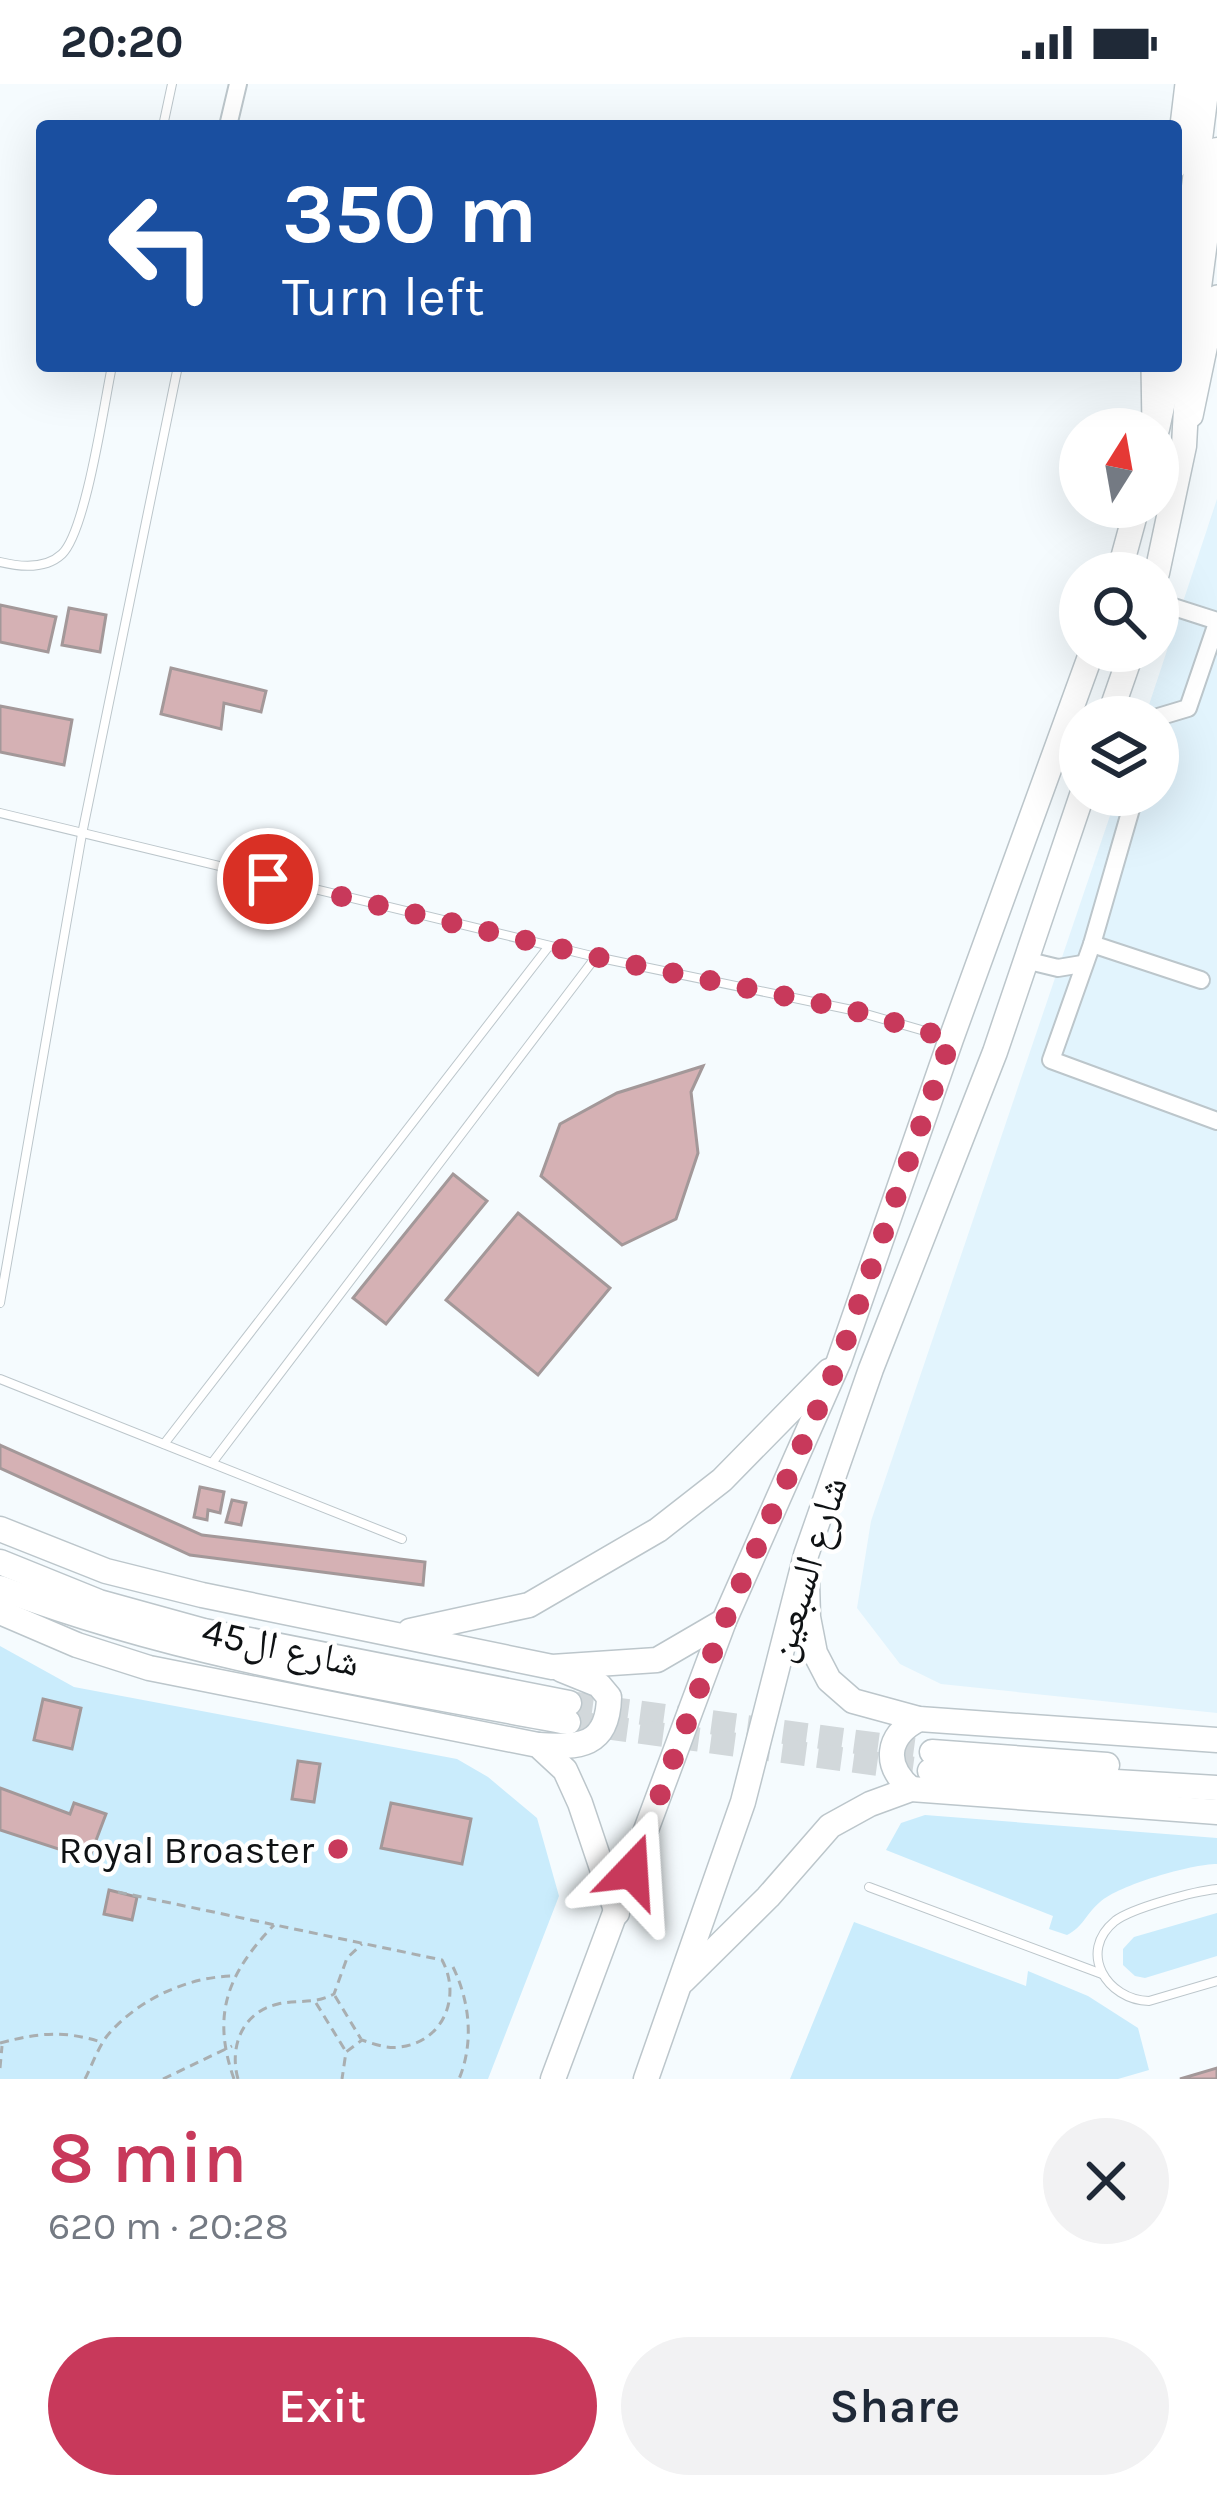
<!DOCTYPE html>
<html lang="en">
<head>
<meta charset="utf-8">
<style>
  :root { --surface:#fff; --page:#f2f2f3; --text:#1f2937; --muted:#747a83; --accent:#c8395b }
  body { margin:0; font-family:Karla,"Noto Naskh Arabic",sans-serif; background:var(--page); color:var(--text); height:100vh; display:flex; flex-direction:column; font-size:45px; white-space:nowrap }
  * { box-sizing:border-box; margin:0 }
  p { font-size:39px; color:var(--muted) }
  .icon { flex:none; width:66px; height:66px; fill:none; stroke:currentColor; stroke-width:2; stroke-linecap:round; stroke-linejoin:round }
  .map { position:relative; height:1995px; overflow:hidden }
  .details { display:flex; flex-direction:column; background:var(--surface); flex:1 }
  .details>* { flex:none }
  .banner { position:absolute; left:36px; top:36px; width:1146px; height:252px; border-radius:12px; box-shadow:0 12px 48px #0002; background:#1a4fa0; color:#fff; overflow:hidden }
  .needle { width:78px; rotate:11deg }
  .buttons { position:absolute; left:1059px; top:324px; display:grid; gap:24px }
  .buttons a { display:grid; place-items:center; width:120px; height:120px; border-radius:50%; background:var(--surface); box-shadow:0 12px 48px #0002; font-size:60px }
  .pin { position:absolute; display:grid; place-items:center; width:102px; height:102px; color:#fff; margin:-51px; border:6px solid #fff; border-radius:50%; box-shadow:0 3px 12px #0007 }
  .me { position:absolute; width:132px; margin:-66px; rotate:20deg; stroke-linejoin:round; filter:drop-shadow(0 0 9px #0008) }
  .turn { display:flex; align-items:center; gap:42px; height:252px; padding:0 48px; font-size:54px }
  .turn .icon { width:156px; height:156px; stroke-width:2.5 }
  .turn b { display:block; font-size:84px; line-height:102px }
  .round { display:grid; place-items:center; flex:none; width:126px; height:126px; border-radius:63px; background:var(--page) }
  .summary { display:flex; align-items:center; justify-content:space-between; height:204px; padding:0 48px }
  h1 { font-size:72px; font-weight:600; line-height:90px; color:var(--accent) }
  .cta { display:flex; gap:24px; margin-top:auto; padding:24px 48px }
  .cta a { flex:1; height:138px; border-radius:72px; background:var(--accent); color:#fff; font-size:48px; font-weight:600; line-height:138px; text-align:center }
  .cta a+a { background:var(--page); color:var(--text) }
  .status { display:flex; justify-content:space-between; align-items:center; height:84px; padding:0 60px; background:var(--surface); direction:ltr }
  .status svg { height:33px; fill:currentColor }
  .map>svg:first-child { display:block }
  .built { fill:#e2f4fd }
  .green { fill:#caecfc }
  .building { fill:#d5b1b4; stroke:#a39899; stroke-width:3 }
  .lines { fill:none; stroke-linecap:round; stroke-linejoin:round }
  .primary-tunnel { stroke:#d2d8db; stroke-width:24; stroke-dasharray:24 12; stroke-linecap:butt }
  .lane-casing { stroke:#bcc6cb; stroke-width:10 }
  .street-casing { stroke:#bcc6cb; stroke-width:20 }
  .secondary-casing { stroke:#bcc6cb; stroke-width:24 }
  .primary-casing { stroke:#bcc6cb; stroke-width:27 }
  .path { stroke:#a9aeb0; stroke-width:3; stroke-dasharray:9 6; stroke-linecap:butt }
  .lane { stroke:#fff; stroke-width:8 }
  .street { stroke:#fff; stroke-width:16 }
  .secondary { stroke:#fff; stroke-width:21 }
  .primary { stroke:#fff; stroke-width:24 }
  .route { stroke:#c8395b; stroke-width:21; stroke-dasharray:0 37.8 }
  .poi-dot { fill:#c8395b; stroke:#fff; stroke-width:4.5 }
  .labels { text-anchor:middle; stroke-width:9; stroke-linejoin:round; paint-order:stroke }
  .street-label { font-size:39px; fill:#0f1214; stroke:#fff }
  .poi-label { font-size:39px; fill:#0f1214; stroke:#fff; text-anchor:end }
</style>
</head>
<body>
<div class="status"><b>20:20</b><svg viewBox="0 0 49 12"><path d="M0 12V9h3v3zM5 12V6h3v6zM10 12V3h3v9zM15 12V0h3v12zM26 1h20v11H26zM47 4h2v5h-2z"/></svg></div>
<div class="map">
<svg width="1217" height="1995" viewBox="0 0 1217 1995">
  <rect width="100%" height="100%" fill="#f5fbfe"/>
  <path class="built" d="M1217,415v1214l-276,-29 -41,-20 -43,-56 14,-87 246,-726h41v-78h-13z"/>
  <g class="green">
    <path d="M0,1562l74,41 383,72 31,18 49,41 22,78 -71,183h-488z"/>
    <path d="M925,1731l292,23v26c-26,0 -98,21 -117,38 -14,12 -17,25 -33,33l-18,-6 4,-13 -167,-66 15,-27z"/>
    <path d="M1217,1829v43l-72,22 -10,-2 -12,-11v-16l11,-12z"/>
    <path d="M854,1838l172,64 2,-15 60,25 50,32 11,42 -31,9h-328z"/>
  </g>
  <g class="building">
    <path d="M0,521l56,12 -8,35 -48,-10z"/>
    <path d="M69,524l37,7 -6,37 -38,-7z"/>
    <path d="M171,584l95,23 -5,21 -37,-9 -3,26 -60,-15z"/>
    <path d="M0,622l72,14 -8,45 -64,-13z"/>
    <path d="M703,982l-12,26 7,61 -22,66 -54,26 -81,-69 19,-52 57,-31z"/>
    <path d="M453,1090l34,27 -101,123 -33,-26z"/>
    <path d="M518,1129l92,75 -72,87 -92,-75z"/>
    <path d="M0,1361l202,90 223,27 -2,23 -233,-30 -190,-87z"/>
    <path d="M200,1403l24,5 -4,21 -12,-3 -1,10 -13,-3z"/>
    <path d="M232,1416l14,3 -5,22 -15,-3z"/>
    <path d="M43,1615l38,9 -9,41 -38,-9z"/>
    <path d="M298,1677l22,3 -6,38 -22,-3z"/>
    <path d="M0,1704l70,26 4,-11 32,11 -17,45 -89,-29z"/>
    <path d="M391,1719l80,16 -9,45 -81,-16z"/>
    <path d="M109,1806l28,7 -5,23 -28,-6z"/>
    <path d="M1217,1984v11h-37z"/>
  </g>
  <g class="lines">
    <g class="primary-tunnel">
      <path d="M569,1619l363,49"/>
      <path d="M568,1638l362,49"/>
    </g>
    <defs>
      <g id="lane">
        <path d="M163,42l9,-42"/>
        <path d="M0,478c20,5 46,7 62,-8 24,-23 42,-150 50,-188"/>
        <path d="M0,729l596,144 256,53 97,28"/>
        <path d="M0,1219l82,-469 96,-468"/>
        <path d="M0,1295l402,160"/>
        <path d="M164,1360l385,-498"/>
        <path d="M212,1379l383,-505"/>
        <path d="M869,1803l233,87"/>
        <path d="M1217,1805c-22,2 -85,19 -102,32 -38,31 -8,79 34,80l68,-20"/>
      </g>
      <g id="street">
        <path d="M228,42l10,-42"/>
        <path d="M1158,518l59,19"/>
        <path d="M1158,633l30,-9 29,-85"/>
        <path d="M1135,711l-43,149 -41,116 166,61"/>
        <path d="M1092,860l109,36"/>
        <path d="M1025,876l33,8 24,-4"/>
      </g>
      <g id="secondary">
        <path d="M1176,83l10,-83"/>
        <path d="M1152,282l1,59"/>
        <path d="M1192,332l25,-120"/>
      </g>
      <g id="primary">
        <path d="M1176,245l31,-245"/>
        <path d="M1157,345l14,-63"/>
        <path d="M1119,489l18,-66"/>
        <path d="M1157,489l27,-127 4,-75 29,-221"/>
        <path d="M1109,633l23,-66"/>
        <path d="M0,1445l106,42 96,24 350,72 105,-7 67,-39"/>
        <path d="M0,1478l99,40 105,29 365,72"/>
        <path d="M807,1498l1,35 7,36 14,27 24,21 66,18 298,21"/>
        <path d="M0,1504c183,69 376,98 568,134"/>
        <path d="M0,1528l77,33 72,23 389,77 27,25 15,33 37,110"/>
        <path d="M410,1547l119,-26 129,-75 64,-50 107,-109"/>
        <path d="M538,1661c41,3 70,2 71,-48l-10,-12 -37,-15"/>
        <path d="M932,1668l175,13"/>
        <path d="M930,1687l287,17"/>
        <path d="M911,1705c-28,-24 -25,-53 8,-70"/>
        <path d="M683,1897l85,-84 62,-71 40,-22 41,-15 306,23"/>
        <path d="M553,1995l171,-458 115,-260 112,-322 141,-388"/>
        <path d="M646,1995l97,-277 63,-247 65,-186 124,-317 87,-257"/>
      </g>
    </defs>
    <use href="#lane" class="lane-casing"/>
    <use href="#street" class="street-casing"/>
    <use href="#secondary" class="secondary-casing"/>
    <use href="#primary" class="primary-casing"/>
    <g class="path">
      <path d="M118,1808l324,68c20,37 1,82 -42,87 -13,2 -26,-3 -38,-7l-16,12 -4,27"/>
      <path d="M453,1883c17,35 21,76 6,112"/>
      <path d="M335,1912l26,43"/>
      <path d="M316,1919l29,47"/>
      <path d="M0,1959c38,-10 63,-13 101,-1"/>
      <path d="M0,1984l2,-22"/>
      <path d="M85,1995c7,-14 13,-31 22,-43 30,-36 81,-60 128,-60"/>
      <path d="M163,1995l69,-33"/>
      <path d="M234,1995c-23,-65 -6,-106 40,-154"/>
      <path d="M238,1995c-9,-32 4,-67 40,-75 22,-5 34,1 56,-10l13,-36 15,-14"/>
    </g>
    <use href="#lane" class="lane"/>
    <use href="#street" class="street"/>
    <use href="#secondary" class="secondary"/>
    <use href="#primary" class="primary"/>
  </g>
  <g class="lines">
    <path class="route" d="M268,795l328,78 256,53 99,29 -112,322 -115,261 -92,249"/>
  </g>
  <circle class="poi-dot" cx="338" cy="1765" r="12"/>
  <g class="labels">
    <g class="street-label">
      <text transform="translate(806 1485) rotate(-73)" y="14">شارع السبعين</text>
      <text transform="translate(281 1562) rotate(12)" y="14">شارع ال45</text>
    </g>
    <g class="poi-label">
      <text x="314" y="1779">Royal Broaster</text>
    </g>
  </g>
</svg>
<div class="buttons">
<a><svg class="needle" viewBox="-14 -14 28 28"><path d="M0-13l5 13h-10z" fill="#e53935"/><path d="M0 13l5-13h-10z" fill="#747a83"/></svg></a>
<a><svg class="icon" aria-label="search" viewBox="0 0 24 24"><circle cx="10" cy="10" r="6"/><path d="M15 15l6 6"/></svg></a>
<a><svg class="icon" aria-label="layers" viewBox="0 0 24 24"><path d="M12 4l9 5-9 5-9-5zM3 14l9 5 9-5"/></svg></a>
</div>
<div class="pin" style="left:268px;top:795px;background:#d93025"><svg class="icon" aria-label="arrive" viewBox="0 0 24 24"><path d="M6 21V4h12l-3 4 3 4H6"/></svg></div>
<svg class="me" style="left:632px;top:1787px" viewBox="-20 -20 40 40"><path d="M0-17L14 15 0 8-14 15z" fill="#c8395b" stroke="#fff" stroke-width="4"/></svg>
<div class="banner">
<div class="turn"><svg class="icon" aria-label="left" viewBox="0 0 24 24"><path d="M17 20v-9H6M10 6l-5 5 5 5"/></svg><div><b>350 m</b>Turn left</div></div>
</div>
</div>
<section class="details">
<div class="summary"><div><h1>8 min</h1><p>620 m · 20:28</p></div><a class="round"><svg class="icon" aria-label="close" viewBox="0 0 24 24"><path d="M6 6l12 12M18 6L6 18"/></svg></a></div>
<div class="cta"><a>Exit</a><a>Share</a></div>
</section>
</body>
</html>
